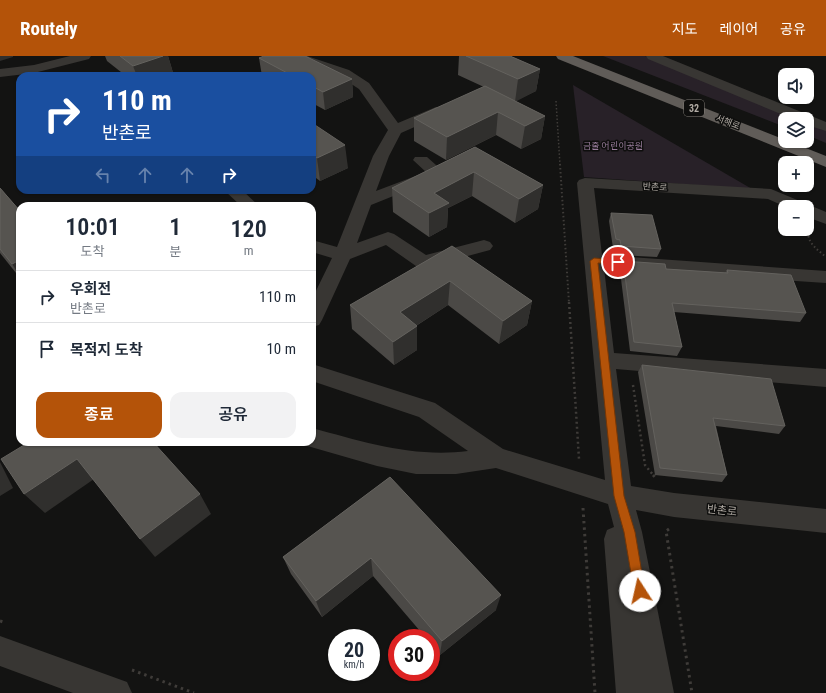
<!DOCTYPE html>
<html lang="ko">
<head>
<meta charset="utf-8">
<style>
  :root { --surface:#fff; --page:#f2f2f3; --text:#1f2937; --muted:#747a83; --line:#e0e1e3; --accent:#b45309 }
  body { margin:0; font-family:"Roboto Condensed","Noto Sans KR",sans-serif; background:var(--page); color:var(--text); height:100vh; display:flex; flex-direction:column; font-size:15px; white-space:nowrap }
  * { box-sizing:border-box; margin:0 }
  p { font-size:13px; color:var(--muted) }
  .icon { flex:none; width:22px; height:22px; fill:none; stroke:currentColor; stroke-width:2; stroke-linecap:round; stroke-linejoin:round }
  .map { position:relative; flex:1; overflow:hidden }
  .drawer { position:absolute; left:16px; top:146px; width:300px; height:244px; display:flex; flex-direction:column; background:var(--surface); border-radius:12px; box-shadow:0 1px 3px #0004 }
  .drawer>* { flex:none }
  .top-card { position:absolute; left:16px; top:16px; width:300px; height:122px; border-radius:12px; box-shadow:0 1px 3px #0004; background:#1a4fa0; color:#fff; overflow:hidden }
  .tools { position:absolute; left:778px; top:12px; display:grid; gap:8px }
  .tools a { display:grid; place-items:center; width:36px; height:36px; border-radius:8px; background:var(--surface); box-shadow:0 1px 3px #0004; font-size:20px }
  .speed { position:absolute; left:328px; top:573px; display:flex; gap:8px; font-size:20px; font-weight:700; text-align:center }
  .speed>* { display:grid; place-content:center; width:52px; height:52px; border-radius:50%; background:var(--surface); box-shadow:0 1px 3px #0004; line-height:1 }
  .speed small { font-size:10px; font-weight:400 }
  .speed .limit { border:6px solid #d22; background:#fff; color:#111 }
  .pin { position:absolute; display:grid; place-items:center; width:34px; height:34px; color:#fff; margin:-17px; border:2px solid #fff; border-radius:50%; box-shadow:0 1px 4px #0007 }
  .me { position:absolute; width:44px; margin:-22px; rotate:350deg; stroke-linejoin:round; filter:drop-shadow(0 0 3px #0008) }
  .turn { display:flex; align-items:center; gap:14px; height:84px; padding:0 20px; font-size:18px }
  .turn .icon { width:52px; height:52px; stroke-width:2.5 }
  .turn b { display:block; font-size:28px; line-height:34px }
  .lanes { display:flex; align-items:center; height:38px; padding:0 20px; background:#0003; justify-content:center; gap:20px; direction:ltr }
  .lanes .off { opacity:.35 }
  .eta { display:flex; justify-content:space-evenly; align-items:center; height:68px; text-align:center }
  .eta b { font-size:24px; font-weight:600; line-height:28px }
  .primary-button { display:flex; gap:8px; margin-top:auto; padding:8px 20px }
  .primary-button a { flex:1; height:46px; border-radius:12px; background:var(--accent); color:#fff; font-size:16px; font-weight:600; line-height:46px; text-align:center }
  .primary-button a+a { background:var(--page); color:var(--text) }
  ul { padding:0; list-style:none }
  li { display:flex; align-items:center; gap:12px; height:52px; padding:0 20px; border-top:1px solid var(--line) }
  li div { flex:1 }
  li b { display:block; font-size:15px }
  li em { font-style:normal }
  header { display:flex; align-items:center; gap:24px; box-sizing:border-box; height:56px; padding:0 20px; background:var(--accent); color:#fff }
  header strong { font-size:19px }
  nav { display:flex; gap:22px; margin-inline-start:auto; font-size:14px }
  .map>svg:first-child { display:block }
  .green { fill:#282128 }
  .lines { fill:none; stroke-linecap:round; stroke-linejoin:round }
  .path-far3 { stroke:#3f3c39; stroke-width:1.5; stroke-dasharray:1.5 2; stroke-linecap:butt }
  .path-far2 { stroke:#3f3c39; stroke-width:2; stroke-dasharray:1.5 2.5; stroke-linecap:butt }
  .path-far1 { stroke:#3f3c39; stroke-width:2.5; stroke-dasharray:2 3; stroke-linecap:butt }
  .path { stroke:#3f3c39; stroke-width:3; stroke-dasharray:2.5 4; stroke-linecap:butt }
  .minor { fill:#383633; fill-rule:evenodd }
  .tertiary { fill:#383633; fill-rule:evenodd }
  .trunk { fill:#605c58; fill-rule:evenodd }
  .wall { fill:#4b4946 }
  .shaded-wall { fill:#302f2d }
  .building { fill:#565450; stroke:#64625e }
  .route { fill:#b45309; stroke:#753606 }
  .labels { text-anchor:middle; stroke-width:3; stroke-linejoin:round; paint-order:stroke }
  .far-street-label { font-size:9px; fill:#b2aca5; stroke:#0e0e0d }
  .far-park-label { font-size:9px; fill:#997d9c; stroke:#0e0e0d }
  .shield { fill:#0e0e0d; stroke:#817d77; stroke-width:1 }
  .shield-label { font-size:10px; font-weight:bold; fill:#b2aca5 }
  .street-label { font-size:11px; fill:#b2aca5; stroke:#0e0e0d }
</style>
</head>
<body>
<header>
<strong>Routely</strong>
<nav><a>지도</a><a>레이어</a><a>공유</a></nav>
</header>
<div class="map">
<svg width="826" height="637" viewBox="0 0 826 637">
  <rect width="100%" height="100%" fill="#131312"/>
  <g class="green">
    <path d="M603,0h42l150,63h-10v8z"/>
    <path d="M573,29l179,104 -168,-12z"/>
    <path d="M807,67l19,7v13l-19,-8z"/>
  </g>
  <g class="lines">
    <path class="path-far3" d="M556,45l4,64"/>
    <g class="path-far2">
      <path d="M560,108l9,139"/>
      <path d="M808,176c0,12 10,18 18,25"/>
    </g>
    <g class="path-far1">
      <path d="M569,246l10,157"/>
      <path d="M633,329l12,80 9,11"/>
    </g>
    <g class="path">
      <path d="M653,419l2,2"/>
      <path d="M583,452l12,185"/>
      <path d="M669,473l-3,2 26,162"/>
      <path d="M0,565l6,2"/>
      <path d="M132,614l62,23"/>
    </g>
    <g class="minor">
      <path d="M70,0h21l-2,3 -55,14 -34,4v-8l34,-4z"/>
      <path d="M289,0h18l42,14 20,13 29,40 38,-16h10l2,3 -2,3 -45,20 -12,23 -13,35 50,-19 -13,-12 2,-3h12l18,16 -2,3 -72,29 -14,38 31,-11 6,2 32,21 58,-15 6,2 3,4 -3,4 -67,18 -7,-2 -30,-21 -36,14 -28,61 -3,5 -7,2v-28l20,-41 -20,-6v-12l25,7 36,-91 15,-26 -29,-41 -20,-13 -48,-17z"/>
      <path d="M646,0h17l163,66v9l-19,-6v-6h-14l-145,-60z"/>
      <path d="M585,122l186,11 55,23v12l-19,-7v-10h-21l-18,-8 -174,-11 8,67 224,16v12l-222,-15 10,85 212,16v18l-210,-18 15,117 43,7 152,16v24l-152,-16 -38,-7 6,22 32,161h-58l-12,-154 3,-9 7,-3 -6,-23 -112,-36 -40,6h-40l-39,-8 -73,-21 -2,-3h10v-14c52,14 102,30 156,23l-49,-34 -107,-36v-17l123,39 68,46 102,31 -28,-297 2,-3z"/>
      <path d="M224,134h18l17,16h-18z"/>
    </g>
    <path class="tertiary" d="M0,580l127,46 5,11h-59l-73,-27z"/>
    <path class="trunk" d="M556,0h17l253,100v11l-268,-108z"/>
  </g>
  <g class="wall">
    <path d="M105,0h63l6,20h-48l-19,-15z"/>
    <path d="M459,0h51l30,13 -4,22 -21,10 30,15 -4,23 -20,10 -25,-14 -50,25 -32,-19v-23l70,-31 -26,-12z"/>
    <path d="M259,2l93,21 1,18 -28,13 -13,-7v-27h-50z"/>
    <path d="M312,67l36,45 -28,13 -8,-6z"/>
    <path d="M475,91l68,38 -5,24 -23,14 -43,-27 -24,12 -1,19 -18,10 -36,-25 -1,-24z"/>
    <path d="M0,132l20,23v67l-20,-25z"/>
    <path d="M611,157l50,36 -4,8 -39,-2 -1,-7h-4l-4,-27z"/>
    <path d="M452,190l80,55 -5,24 -28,19 -51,-39 -32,21 1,24 -23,15 -42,-36 -2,-24z"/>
    <path d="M623,205l43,8 59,4 2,-3 79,43 -6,9 -126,-10 8,35 -5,9 -47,-5 -10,-80z"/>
    <path d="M642,309l143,61 -6,8 -63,-8 11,49 -5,7 -67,-7 -17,-103z"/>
    <path d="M390,421l106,133 -56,45 -9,-11v-6h-5l-53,-62 -51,41 -31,-43 -8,-17z"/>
  </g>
  <g class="shaded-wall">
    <path d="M0,0h13v1l-13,4z"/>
    <path d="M163,0h5l6,20h-37l-4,-10z"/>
    <path d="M540,13l-4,22 -21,11 3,-23z"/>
    <path d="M352,23l1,18 -28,13 -2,-18z"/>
    <path d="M498,56l-2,23 -50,25 1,-23z"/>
    <path d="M545,60l-4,23 -20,10 4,-23z"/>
    <path d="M345,89l3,23 -28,13 -3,-23z"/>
    <path d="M474,116l-2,24 -24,12 -1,19 -18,10v-24l5,-20z"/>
    <path d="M543,129l-5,24 -23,14 4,-24z"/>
    <path d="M20,204v16l-8,-12z"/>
    <path d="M450,225l-2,24 -48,31v-24z"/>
    <path d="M532,245l-5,24 -28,19 4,-23z"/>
    <path d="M417,270v24l-23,15 -1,-23z"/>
    <path d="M77,403l17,20 -49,34 -21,-19z"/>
    <path d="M0,406l13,26 -13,8z"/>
    <path d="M200,438l11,20 -56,43 -15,-18z"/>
    <path d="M371,502l2,18 -51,41 -6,-16z"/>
    <path d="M501,539l-5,15 -56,45 2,-14z"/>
  </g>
  <g class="building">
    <path d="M120,0h43l-30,10z"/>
    <path d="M264,0h41l47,23 -29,13 -11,-6v-10h-19l-34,-18z"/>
    <path d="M466,0h44l30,13 -22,10z"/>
    <path d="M485,30l60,30 -20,10 -27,-14 -51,25 -33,-19z"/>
    <path d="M312,67l33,22 -28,13 -5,-4z"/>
    <path d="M475,91l68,38 -24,14 -45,-27 -40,21 15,10 -20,10 -37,-25z"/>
    <path d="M0,132l20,23v49l-8,4 -12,-15z"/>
    <path d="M611,157l41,2 9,34 -40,-3 -1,-6 -4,-1z"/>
    <path d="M452,190l80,55 -29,20 -53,-40 -50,31 17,14 -24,16 -43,-37z"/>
    <path d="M623,205l42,3 1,5 62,4 -1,-3 64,5 15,38 -134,-10 10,44 -48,-5z"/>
    <path d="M642,309l129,14 14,47 -72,-8 14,57 -67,-7z"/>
    <path d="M29,386h124l47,52 -60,45 -63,-80 -53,35 -23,-35z"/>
    <path d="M390,421l111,118 -59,46 -71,-83 -55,43 -33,-44z"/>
  </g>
  <path class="route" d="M594,202l24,2 4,2 -4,3 -20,-2 26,233 11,36 10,59 -1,4 -4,2 -5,-2 -1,-4 -10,-59 -10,-36 -24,-235z"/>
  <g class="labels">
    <g class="far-street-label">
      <text transform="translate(728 66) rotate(22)" y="3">서해로</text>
      <text transform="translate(655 131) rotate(3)" y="3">반촌로</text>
    </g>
    <g class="far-park-label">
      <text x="613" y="93">금줄 어린이공원</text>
    </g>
    <rect class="shield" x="684" y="44" width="20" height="16" rx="3"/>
    <g class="shield-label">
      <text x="694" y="56">32</text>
    </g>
    <g class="street-label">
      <text transform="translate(722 454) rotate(6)" y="4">반촌로</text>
    </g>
  </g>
</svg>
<div class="tools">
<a><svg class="icon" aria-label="sound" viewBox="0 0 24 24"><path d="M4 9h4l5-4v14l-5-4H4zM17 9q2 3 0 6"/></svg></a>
<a><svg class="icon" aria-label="layers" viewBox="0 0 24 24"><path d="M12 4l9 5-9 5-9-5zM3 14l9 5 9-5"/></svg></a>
<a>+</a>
<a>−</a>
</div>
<div class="speed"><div>20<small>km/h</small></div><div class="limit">30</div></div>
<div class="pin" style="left:618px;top:206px;background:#d93025"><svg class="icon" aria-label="arrive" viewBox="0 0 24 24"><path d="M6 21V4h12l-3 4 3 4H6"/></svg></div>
<svg class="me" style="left:640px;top:535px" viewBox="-20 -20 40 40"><circle r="19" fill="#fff"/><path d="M0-13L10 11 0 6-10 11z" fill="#b45309"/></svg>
<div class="top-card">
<div class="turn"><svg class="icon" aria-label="right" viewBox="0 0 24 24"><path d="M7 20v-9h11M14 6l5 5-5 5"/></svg><div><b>110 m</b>반촌로</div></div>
<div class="lanes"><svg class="icon off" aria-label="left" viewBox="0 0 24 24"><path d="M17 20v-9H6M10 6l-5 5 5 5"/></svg><svg class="icon off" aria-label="ahead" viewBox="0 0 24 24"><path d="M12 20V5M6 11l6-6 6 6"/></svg><svg class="icon off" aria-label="ahead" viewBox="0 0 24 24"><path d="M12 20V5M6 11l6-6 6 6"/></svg><svg class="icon" aria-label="right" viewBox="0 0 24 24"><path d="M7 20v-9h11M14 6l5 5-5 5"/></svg></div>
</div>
<section class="drawer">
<div class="eta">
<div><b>10:01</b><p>도착</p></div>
<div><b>1</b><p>분</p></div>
<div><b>120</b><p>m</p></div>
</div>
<ul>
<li><svg class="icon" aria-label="right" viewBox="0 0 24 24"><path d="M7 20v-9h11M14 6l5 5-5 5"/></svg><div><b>우회전</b><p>반촌로</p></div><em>110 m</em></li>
<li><svg class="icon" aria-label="arrive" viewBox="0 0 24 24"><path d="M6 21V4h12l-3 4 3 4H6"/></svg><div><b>목적지 도착</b></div><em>10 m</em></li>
</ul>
<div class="primary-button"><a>종료</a><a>공유</a></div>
</section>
</div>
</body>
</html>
